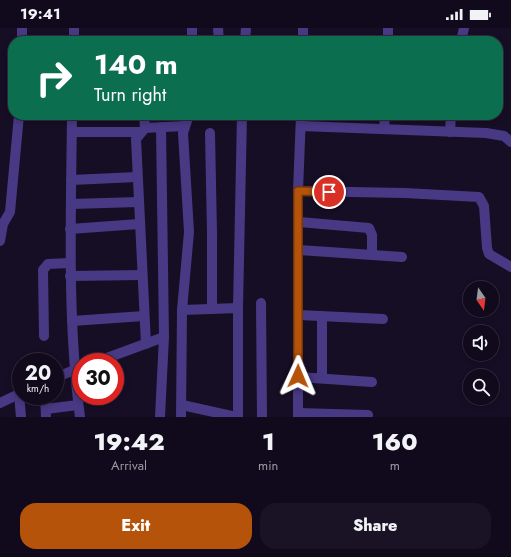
<!DOCTYPE html>
<html lang="en">
<head>
<meta charset="utf-8">
<style>
  :root { --surface:#100a1c; --page:#191325; --text:#f1f3f6; --muted:#9c9aa3; --line:#302b3b; --accent:#b45309 }
  body { margin:0; font-family:Jost,sans-serif; background:var(--page); color:var(--text); height:100vh; display:flex; flex-direction:column; font-size:15px; white-space:nowrap }
  * { box-sizing:border-box; margin:0 }
  p { font-size:13px; color:var(--muted) }
  .icon { flex:none; width:22px; height:22px; fill:none; stroke:currentColor; stroke-width:2; stroke-linecap:round; stroke-linejoin:round }
  .map { position:relative; height:389px; overflow:hidden }
  .details { display:flex; flex-direction:column; background:var(--surface); flex:1 }
  .details>* { flex:none }
  .banner { position:absolute; left:8px; top:8px; width:495px; height:84px; border-radius:16px; box-shadow:0 2px 6px #0003,0 0 0 1px var(--line); background:#0b6e4f; color:#fff; overflow:hidden }
  .needle { width:26px; rotate:166deg }
  .tools { position:absolute; left:463px; top:253px; display:grid; gap:8px }
  .tools a { display:grid; place-items:center; width:36px; height:36px; border-radius:50%; background:var(--surface); box-shadow:0 2px 6px #0003,0 0 0 1px var(--line); font-size:20px }
  .speed { position:absolute; left:12px; top:325px; display:flex; gap:8px; font-size:20px; font-weight:700; text-align:center }
  .speed>* { display:grid; place-content:center; width:52px; height:52px; border-radius:50%; background:var(--surface); box-shadow:0 2px 6px #0003,0 0 0 1px var(--line); line-height:1 }
  .speed small { font-size:10px; font-weight:400 }
  .speed .limit { border:6px solid #d22; background:#fff; color:#111 }
  .pin { position:absolute; display:grid; place-items:center; width:34px; height:34px; color:#fff; margin:-17px; border:2px solid #fff; border-radius:50%; box-shadow:0 1px 4px #0007 }
  .me { position:absolute; width:44px; margin:-22px; rotate:1deg; stroke-linejoin:round; filter:drop-shadow(0 0 3px #0008) }
  .turn { display:flex; align-items:center; gap:14px; height:84px; padding:0 20px; font-size:18px }
  .turn .icon { width:52px; height:52px; stroke-width:2.5 }
  .turn b { display:block; font-size:28px; line-height:34px }
  .eta { display:flex; justify-content:space-evenly; align-items:center; height:68px; text-align:center }
  .eta b { font-size:24px; font-weight:800; line-height:28px }
  .cta { display:flex; gap:8px; margin-top:auto; padding:8px 20px }
  .cta a { flex:1; height:46px; border-radius:16px; background:var(--accent); color:#fff; font-size:16px; font-weight:800; line-height:46px; text-align:center }
  .cta a+a { background:var(--page); color:var(--text) }
  .status { display:flex; justify-content:space-between; align-items:center; height:28px; padding:0 20px; background:var(--surface); direction:ltr }
  .status svg { height:11px; fill:currentColor }
  .map>svg:first-child { display:block }
  .lines { fill:none; stroke-linecap:round; stroke-linejoin:round }
  .minor { stroke:#483984; stroke-width:10 }
  .route-casing { stroke:#753606; stroke-width:10 }
  .route { stroke:#b45309; stroke-width:7 }
</style>
</head>
<body>
<div class="status"><b>19:41</b><svg viewBox="0 0 49 12"><path d="M0 12V9h3v3zM5 12V6h3v6zM10 12V3h3v9zM15 12V0h3v12zM26 1h20v11H26zM47 4h2v5h-2z"/></svg></div>
<div class="map">
<svg width="511" height="389" viewBox="0 0 511 389">
  <rect width="100%" height="100%" fill="#160e25"/>
  <g class="lines">
    <g class="minor">
      <path d="M218,0l1,13"/>
      <path d="M22,13v-13"/>
      <path d="M74,13v-13"/>
      <path d="M192,13v-13"/>
      <path d="M245,13l1,-13"/>
      <path d="M303,13v-13"/>
      <path d="M388,13v-13"/>
      <path d="M461,13l3,-13"/>
      <path d="M72,87c-1,101 -5,202 8,302"/>
      <path d="M144,87l1,13"/>
      <path d="M301,98l185,7 18,3 7,6"/>
      <path d="M384,101l1,-14"/>
      <path d="M72,104h68"/>
      <path d="M450,104l1,-17"/>
      <path d="M210,105l2,100v76"/>
      <path d="M71,152l66,-3"/>
      <path d="M298,163l107,2 74,4 5,9 3,42 2,6 22,13"/>
      <path d="M71,176l67,-2"/>
      <path d="M299,194l70,6 3,7v20"/>
      <path d="M70,201l69,-5"/>
      <path d="M0,213l3,-17 7,-12 9,-97"/>
      <path d="M299,222l103,7"/>
      <path d="M70,248l72,-1"/>
      <path d="M261,275l1,114"/>
      <path d="M182,282l56,-2"/>
      <path d="M299,287l84,4"/>
      <path d="M72,293l72,-5"/>
      <path d="M44,308l-1,-66 5,-6 22,-1"/>
      <path d="M146,316l-10,-205 9,-11 40,-2"/>
      <path d="M96,334l68,-25"/>
      <path d="M298,349l74,5"/>
      <path d="M55,350l26,-11"/>
      <path d="M322,350v-62"/>
      <path d="M19,366l2,23"/>
      <path d="M45,368l1,21"/>
      <path d="M0,375l21,-10"/>
      <path d="M182,377l54,12"/>
      <path d="M46,381l32,-4"/>
      <path d="M298,385l70,2"/>
      <path d="M160,389l4,-80 -3,-210"/>
      <path d="M181,389l1,-107 7,-78 -6,-99 6,-18"/>
      <path d="M238,389v-109l4,-193"/>
      <path d="M298,389v-226l3,-76"/>
    </g>
  </g>
  <g class="lines">
    <defs>
      <path id="route" d="M298,348v-185l31,1"/>
    </defs>
    <use href="#route" class="route-casing"/>
    <use href="#route" class="route"/>
  </g>
</svg>
<div class="tools">
<a><svg class="needle" viewBox="-14 -14 28 28"><path d="M0-13l5 13h-10z" fill="#e53935"/><path d="M0 13l5-13h-10z" fill="#9c9aa3"/></svg></a>
<a><svg class="icon" aria-label="sound" viewBox="0 0 24 24"><path d="M4 9h4l5-4v14l-5-4H4zM17 9q2 3 0 6"/></svg></a>
<a><svg class="icon" aria-label="search" viewBox="0 0 24 24"><circle cx="10" cy="10" r="6"/><path d="M15 15l6 6"/></svg></a>
</div>
<div class="speed"><div>20<small>km/h</small></div><div class="limit">30</div></div>
<div class="pin" style="left:329px;top:164px;background:#d93025"><svg class="icon" aria-label="arrive" viewBox="0 0 24 24"><path d="M6 21V4h12l-3 4 3 4H6"/></svg></div>
<svg class="me" style="left:298px;top:348px" viewBox="-20 -20 40 40"><path d="M0-17L14 15 0 8-14 15z" fill="#b45309" stroke="#fff" stroke-width="4"/></svg>
<div class="banner">
<div class="turn"><svg class="icon" aria-label="right" viewBox="0 0 24 24"><path d="M7 20v-9h11M14 6l5 5-5 5"/></svg><div><b>140 m</b>Turn right</div></div>
</div>
</div>
<section class="details">
<div class="eta">
<div><b>19:42</b><p>Arrival</p></div>
<div><b>1</b><p>min</p></div>
<div><b>160</b><p>m</p></div>
</div>
<div class="cta"><a>Exit</a><a>Share</a></div>
</section>
</body>
</html>
